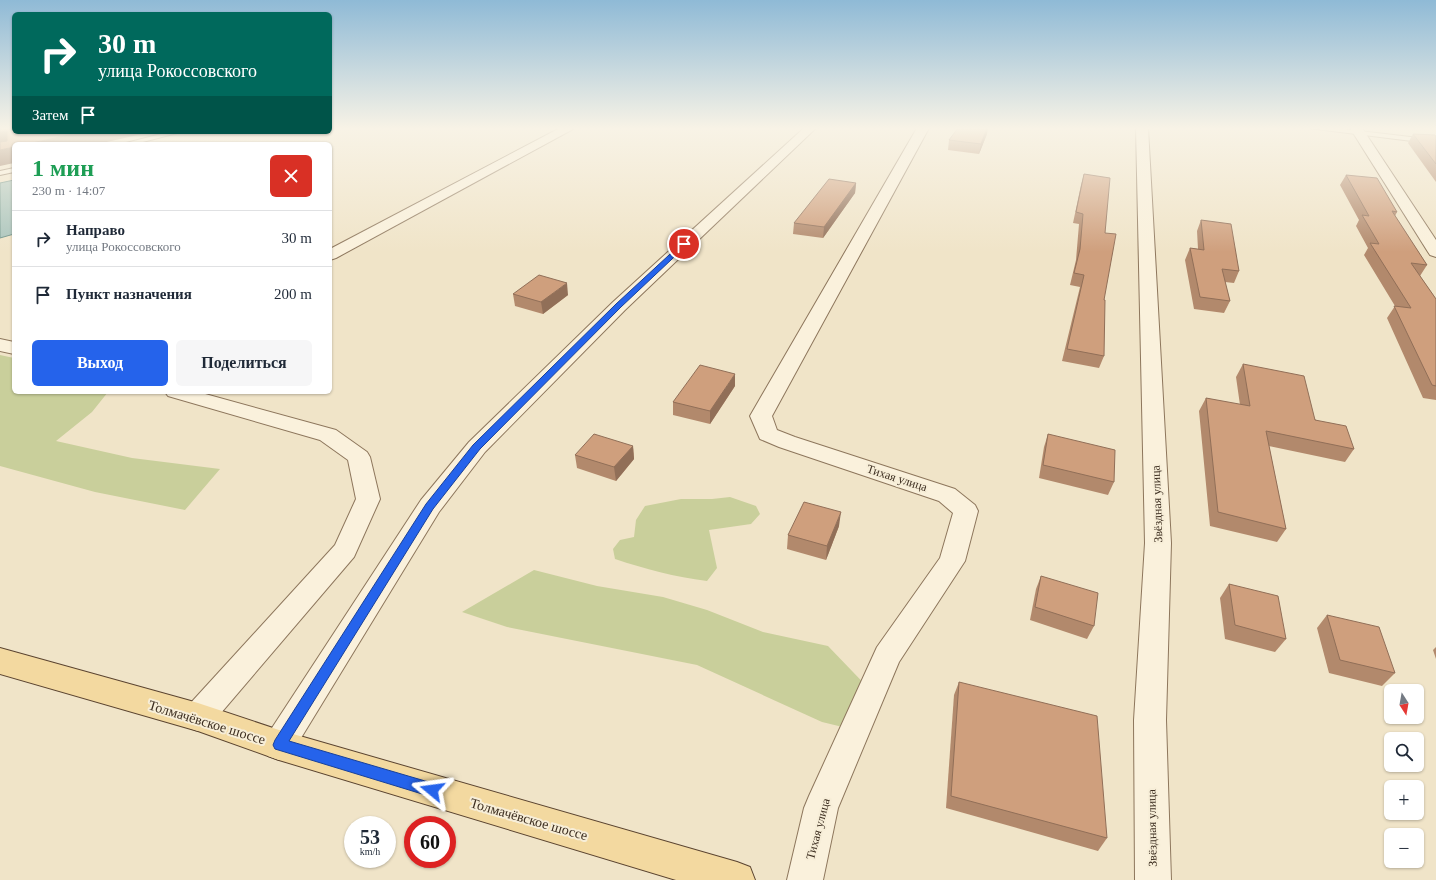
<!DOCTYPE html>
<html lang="ru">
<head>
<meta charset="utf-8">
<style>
  :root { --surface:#fff; --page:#f6f6f7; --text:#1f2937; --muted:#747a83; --line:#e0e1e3; --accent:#2563eb }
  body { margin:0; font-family:"Times New Roman",serif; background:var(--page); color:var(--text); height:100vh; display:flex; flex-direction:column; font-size:15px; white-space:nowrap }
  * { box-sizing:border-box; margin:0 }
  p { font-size:13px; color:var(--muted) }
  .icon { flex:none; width:22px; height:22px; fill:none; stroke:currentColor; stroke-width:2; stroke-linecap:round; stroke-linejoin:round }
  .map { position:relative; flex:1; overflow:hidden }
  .panel { position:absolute; left:12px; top:142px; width:320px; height:252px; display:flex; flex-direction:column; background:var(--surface); border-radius:6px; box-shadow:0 1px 3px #0004 }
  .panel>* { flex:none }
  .guide { position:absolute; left:12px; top:12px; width:320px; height:122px; border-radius:6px; box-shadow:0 1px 3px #0004; background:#00695c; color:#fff; overflow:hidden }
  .needle { width:26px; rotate:169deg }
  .fabs { position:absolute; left:1384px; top:684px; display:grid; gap:8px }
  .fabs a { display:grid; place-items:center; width:40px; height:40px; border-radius:6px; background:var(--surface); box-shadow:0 1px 3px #0004; font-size:20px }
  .speed { position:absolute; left:344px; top:816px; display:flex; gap:8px; font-size:20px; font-weight:700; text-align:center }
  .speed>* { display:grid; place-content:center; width:52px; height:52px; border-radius:50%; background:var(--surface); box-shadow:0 1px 3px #0004; line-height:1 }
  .speed small { font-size:10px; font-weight:400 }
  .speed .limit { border:6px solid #d22; background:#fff; color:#111 }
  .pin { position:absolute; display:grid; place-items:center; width:34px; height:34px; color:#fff; margin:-17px; border:2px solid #fff; border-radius:50%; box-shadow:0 1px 4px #0007 }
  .me { position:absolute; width:44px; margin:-22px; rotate:286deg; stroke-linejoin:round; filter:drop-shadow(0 0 3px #0008) }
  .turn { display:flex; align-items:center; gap:14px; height:84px; padding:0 20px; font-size:18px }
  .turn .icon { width:52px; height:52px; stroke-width:2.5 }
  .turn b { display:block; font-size:28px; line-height:34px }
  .then { display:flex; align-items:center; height:38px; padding:0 20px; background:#0003; gap:8px; font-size:15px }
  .round { display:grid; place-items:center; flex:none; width:42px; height:42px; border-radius:6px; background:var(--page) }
  .headline { display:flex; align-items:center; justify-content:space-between; height:68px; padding:0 20px }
  h1 { font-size:24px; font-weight:700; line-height:30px; color:#1e9e55 }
  .action { display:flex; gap:8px; margin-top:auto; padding:8px 20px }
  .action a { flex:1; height:46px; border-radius:6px; background:var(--accent); color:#fff; font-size:16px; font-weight:700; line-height:46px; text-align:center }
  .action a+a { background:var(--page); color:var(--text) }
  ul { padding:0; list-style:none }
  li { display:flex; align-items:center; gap:12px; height:56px; padding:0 20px; border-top:1px solid var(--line) }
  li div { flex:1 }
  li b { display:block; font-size:15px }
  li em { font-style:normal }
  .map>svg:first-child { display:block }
  .green { fill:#c9cf9b }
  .water { fill:#a9c4bc; stroke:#6f938a }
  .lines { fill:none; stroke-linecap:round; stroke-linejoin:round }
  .lane-casing { stroke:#8d765c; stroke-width:2 }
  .street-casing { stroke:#8d765c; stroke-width:2 }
  .primary-casing { stroke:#5b4430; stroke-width:2 }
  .lane { fill:#faf1dc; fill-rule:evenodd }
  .street { fill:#faf1dc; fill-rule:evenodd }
  .primary { fill:#f3d9a0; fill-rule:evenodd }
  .wall { fill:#b2896c }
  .shaded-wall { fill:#916f58 }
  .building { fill:#cf9f7d; stroke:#916f58 }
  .route { fill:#2563eb; stroke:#184099 }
  .labels { text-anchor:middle; stroke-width:4; stroke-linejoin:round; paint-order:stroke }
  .street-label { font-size:12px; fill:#3d2e20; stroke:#f7eed8 }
  .near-street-label { font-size:14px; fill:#3d2e20; stroke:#f7eed8 }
</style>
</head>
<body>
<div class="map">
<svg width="1436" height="880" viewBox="0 0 1436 880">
  <rect width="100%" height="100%" fill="#f0e4c8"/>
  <g class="green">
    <path d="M0,355l14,3v34h94l-16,20 -36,29 76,17 88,11 -35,41 -90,-18 -95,-26z"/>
    <path d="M730,497l26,9 4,8 -9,10 -42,6 8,38 -10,13c-32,-4 -62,-12 -92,-22l-2,-10 7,-9 14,-3 2,-17 9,-14 36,-7h31z"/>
    <path d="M534,570l63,16 66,11 44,13 56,22 65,14 49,51 -26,32 -29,-7 -125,-57 -190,-38 -45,-15z"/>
  </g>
  <path class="water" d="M14,180v54l-14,4v-55z"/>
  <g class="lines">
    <defs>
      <g id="lane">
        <path d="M1308,128h26l102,12v4z"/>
        <path d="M169,132h12l-46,12h-13z"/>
        <path d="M14,168v4l-14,3v-4z"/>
      </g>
      <g id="street">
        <path d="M560,128h15l-239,130 -6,2v-11z"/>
        <path d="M804,128h12l-191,182 -140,142 -46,60 -149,244 -11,4 -11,-4 -5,-11 5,-11 153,-234 48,-58 144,-140z"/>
        <path d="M917,128h12l-157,288 5,14 18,7 160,52 20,16 3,6 -13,50 -66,101 -61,146 -15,72h-36l17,-72 5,-12 68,-149 63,-89 13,-45 -14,-12 -160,-54 -19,-8 -10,-23z"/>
        <path d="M1136,128h12l23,415 -5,177 5,160h-36l-1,-160 11,-177z"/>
        <path d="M1350,128h12l74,112v17l-6,-2 -2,-3z"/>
        <path d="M0,339l14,3v12l-14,-3z"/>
        <path d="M165,392h33l138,38 31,22 3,5 10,42 -26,58 -145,170 -11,4 -11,-4 -5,-10 5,-10 148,-162 21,-46 -8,-39 -28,-20 -152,-44z"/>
      </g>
      <path id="primary" d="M0,648l198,55 81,27 458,132 13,5 5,13h-79l-397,-120 -81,-29 -198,-57z"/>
    </defs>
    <use href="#lane" class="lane-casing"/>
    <use href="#street" class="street-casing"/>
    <use href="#primary" class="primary-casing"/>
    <use href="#lane" class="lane"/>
    <use href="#street" class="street"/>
    <use href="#primary" class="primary"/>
  </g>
  <g class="wall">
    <path d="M987,134l-8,20 -31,-4 1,-10z"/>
    <path d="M1413,134l23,3v45l-28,-39z"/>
    <path d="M1084,174l21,59 -1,67v56l-5,12 -37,-7 18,-74 -10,-2 6,-25 3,-36 -6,-1 8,-38z"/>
    <path d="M1346,175l51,37 -2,4 32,49 -7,11 16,23v101l-13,-2 -36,-80 8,-12 -31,-51 4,-7 -12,-22 3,-6 -19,-35z"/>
    <path d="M856,183l-1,10 -32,45 -30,-4 1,-11z"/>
    <path d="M1201,220l38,51 -5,12 -9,-1 5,19 -6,12 -30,-4 -9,-49 5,-12 8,1 -1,-18z"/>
    <path d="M513,294l55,1 -25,19 -28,-8z"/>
    <path d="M1243,364l111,85 -9,13 -76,-16 17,83 -9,13 -67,-16 -11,-115 7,-13 34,7 -4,-28z"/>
    <path d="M735,386l-25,38 -37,-9v-13z"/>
    <path d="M1048,434l66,48 -6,13 -69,-17 5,-31z"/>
    <path d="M633,446l1,13 -18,22 -39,-13 -2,-13z"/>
    <path d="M839,526l-13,34 -39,-11 1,-14z"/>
    <path d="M1041,576l53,50 -7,13 -57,-19 6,-31z"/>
    <path d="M1229,584l57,55 -11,13 -50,-13 -5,-41z"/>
    <path d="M1327,615l68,58 -13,13 -53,-13 -12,-45z"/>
    <path d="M1436,647v12l-3,-9z"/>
    <path d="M959,682l148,156 -9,13 -152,-43 8,-113z"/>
  </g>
  <g class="shaded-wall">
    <path d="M987,128h1l-1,6 -8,20 2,-10z"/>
    <path d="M7,131l7,13 -14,4v-16z"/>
    <path d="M83,132h68l-53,12h-71z"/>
    <path d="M14,147v16l-14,3v-16z"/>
    <path d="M856,183l-1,10 -32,45 1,-11z"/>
    <path d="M567,283l1,12 -25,19 -2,-12z"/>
    <path d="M735,374v12l-25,38v-13z"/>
    <path d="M633,446l1,13 -18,22 -2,-14z"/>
    <path d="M841,512l-2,14 -13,34 1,-14z"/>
  </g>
  <g class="building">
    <path d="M0,128h14v4h69l-56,12h-13v3l-14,3v-8l7,-1v-10l-7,1z"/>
    <path d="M958,128h29l-6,16 -32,-4z"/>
    <path d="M1413,134l22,1 1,2v27z"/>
    <path d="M1084,174l26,4 -5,55 11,1 -12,66h1l-1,56 -37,-7 17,-74 -10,-2 6,-24 3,-35 -7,-2z"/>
    <path d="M1346,175l31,3 20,34 -5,-1 35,54 -16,-2 25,36v87l-4,-1 -38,-79 17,2 -41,-65 9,1 -17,-29 7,1z"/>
    <path d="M829,179l27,4 -32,44 -30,-4z"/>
    <path d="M1201,220l30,4 8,47 -17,-2 8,32 -30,-4 -10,-49 14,2z"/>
    <path d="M539,275l28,8 -26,19 -28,-8z"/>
    <path d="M1243,364l61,12 11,44 31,6 8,23 -88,-18 20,98 -68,-17 -12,-114 44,8z"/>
    <path d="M700,365l35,9 -25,37 -37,-9z"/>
    <path d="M594,434l39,12 -19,21 -39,-12z"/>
    <path d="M1048,434l67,16 -1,32 -71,-17z"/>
    <path d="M804,502l37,10 -14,34 -39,-11z"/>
    <path d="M1041,576l57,17 -4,33 -59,-19z"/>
    <path d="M1229,584l49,12 8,43 -51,-14z"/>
    <path d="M1327,615l52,12 16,46 -55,-13z"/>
    <path d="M959,682l138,34 10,122 -156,-42z"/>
  </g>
  <linearGradient id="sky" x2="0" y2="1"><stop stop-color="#8fbad6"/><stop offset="0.51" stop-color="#f8f3e6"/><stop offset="1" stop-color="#f8f3e6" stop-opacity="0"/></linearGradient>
  <rect width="1436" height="252" fill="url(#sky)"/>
  <path class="route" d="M682,243l6,1 -67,63 -141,142 -47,60 -144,232 143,42 5,2 2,5 -2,5 -5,2 -157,-48 -2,-4 2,-5 151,-236 47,-59 143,-141z"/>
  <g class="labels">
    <g class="street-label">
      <text transform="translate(897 478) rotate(18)" y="4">Тихая улица</text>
      <text transform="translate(1157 504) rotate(-92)" y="4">Звёздная улица</text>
      <text transform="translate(1152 828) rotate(-91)" y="4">Звёздная улица</text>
      <text transform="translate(818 829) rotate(-75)" y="4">Тихая улица</text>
    </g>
    <g class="near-street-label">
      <text transform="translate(207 722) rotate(17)" y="5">Толмачёвское шоссе</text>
      <text transform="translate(529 819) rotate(16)" y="5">Толмачёвское шоссе</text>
    </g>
  </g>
</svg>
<div class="fabs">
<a><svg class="needle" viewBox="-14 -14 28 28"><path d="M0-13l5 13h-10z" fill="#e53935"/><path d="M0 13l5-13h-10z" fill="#747a83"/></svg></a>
<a><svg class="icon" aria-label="search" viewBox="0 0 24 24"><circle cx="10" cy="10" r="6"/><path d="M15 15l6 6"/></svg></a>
<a>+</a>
<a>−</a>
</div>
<div class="speed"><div>53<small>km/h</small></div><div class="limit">60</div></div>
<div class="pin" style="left:684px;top:244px;background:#d93025"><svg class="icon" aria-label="arrive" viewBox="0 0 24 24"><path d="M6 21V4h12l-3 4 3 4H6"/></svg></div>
<svg class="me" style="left:432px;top:790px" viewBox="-20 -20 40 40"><path d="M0-17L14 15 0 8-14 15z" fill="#2563eb" stroke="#fff" stroke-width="4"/></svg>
<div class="guide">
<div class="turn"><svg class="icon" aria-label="right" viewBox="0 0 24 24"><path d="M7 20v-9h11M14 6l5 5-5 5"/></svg><div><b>30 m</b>улица Рокоссовского</div></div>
<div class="then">Затем<svg class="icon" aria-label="arrive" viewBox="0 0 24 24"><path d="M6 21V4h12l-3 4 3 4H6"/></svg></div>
</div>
<section class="panel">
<div class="headline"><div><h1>1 мин</h1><p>230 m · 14:07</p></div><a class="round" style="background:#d93025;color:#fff"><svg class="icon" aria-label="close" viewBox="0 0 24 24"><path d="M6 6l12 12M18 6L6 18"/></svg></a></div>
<ul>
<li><svg class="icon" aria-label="right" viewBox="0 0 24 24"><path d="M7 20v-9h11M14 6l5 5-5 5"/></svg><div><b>Направо</b><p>улица Рокоссовского</p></div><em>30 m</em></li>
<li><svg class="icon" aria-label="arrive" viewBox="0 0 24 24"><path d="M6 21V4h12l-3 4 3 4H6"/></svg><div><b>Пункт назначения</b></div><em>200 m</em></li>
</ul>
<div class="action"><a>Выход</a><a>Поделиться</a></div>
</section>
</div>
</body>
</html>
